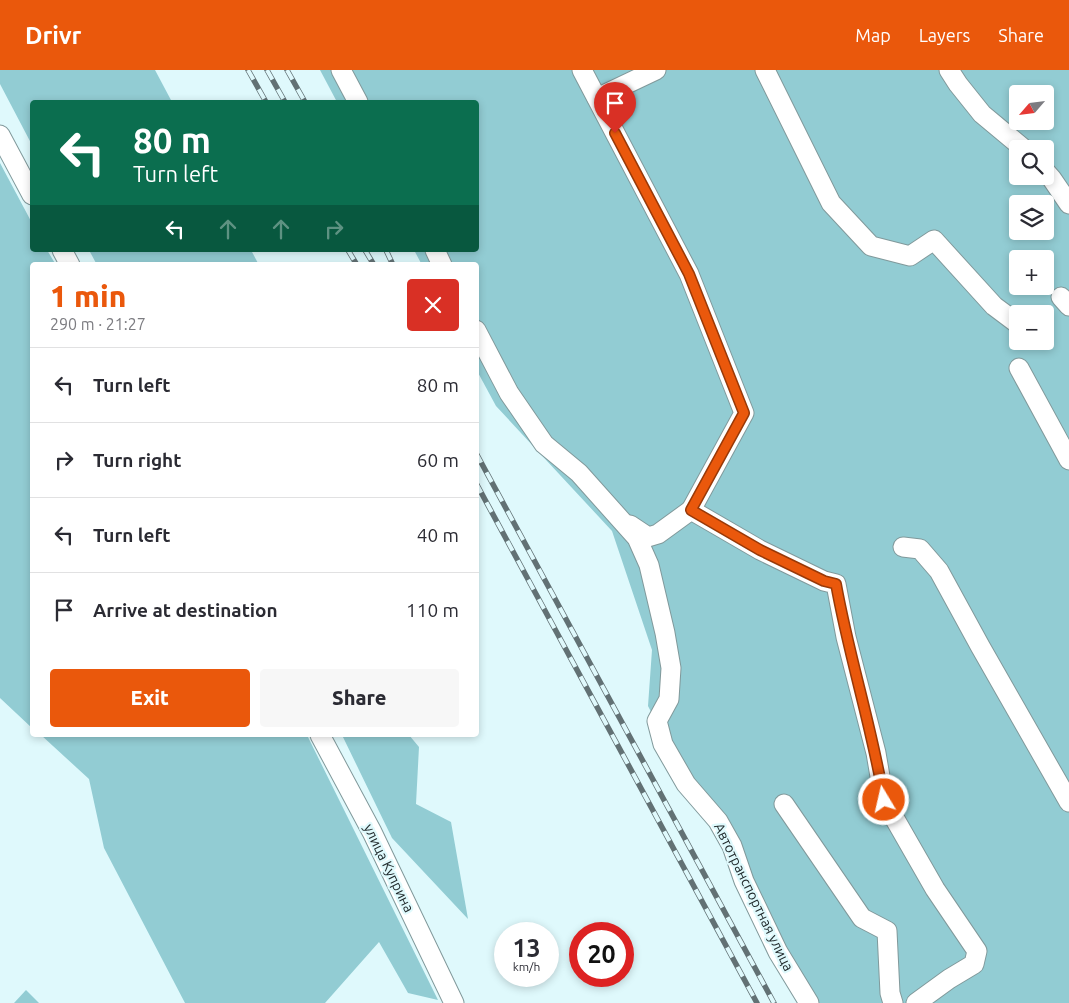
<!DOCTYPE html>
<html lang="en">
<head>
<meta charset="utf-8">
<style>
  :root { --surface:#fff; --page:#f7f7f7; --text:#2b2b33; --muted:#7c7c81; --line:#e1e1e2; --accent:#ea580c }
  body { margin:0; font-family:Ubuntu,sans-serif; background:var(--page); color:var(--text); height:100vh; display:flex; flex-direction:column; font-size:19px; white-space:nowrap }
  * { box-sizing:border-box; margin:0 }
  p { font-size:16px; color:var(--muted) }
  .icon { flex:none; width:28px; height:28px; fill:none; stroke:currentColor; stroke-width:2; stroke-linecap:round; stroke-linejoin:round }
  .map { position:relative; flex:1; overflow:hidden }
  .sheet { position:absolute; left:30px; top:192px; width:449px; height:475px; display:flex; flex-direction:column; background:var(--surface); border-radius:5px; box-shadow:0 2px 8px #0003 }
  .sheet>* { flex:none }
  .banner { position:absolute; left:30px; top:30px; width:449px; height:152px; border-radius:5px; box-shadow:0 2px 8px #0003; background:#0b6e4f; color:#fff; overflow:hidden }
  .needle { width:32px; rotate:242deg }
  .controls { position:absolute; left:1009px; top:15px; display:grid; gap:10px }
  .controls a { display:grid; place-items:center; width:45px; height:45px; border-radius:5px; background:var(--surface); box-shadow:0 2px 8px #0003; font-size:25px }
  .speed { position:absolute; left:494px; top:852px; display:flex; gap:10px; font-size:25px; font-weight:700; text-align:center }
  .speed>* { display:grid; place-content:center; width:65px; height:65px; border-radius:50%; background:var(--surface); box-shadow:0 2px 8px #0003; line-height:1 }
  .speed small { font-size:12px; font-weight:400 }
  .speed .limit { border:8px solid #d22; background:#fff; color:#111 }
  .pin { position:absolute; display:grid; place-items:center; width:42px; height:42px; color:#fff; margin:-51px -21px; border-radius:50% 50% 50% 0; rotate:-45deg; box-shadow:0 0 5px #0007 }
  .pin .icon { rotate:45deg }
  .me { position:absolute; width:55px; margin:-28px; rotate:351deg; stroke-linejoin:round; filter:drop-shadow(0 0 4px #0008) }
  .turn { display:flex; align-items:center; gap:18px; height:105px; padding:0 20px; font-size:22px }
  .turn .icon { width:65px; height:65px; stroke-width:2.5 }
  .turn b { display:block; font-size:35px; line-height:42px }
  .lanes { display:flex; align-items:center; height:48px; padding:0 20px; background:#0003; justify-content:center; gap:25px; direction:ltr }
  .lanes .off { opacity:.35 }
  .round { display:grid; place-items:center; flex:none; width:52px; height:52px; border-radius:5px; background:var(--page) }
  .overview { display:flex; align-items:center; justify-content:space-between; height:85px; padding:0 20px }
  h1 { font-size:30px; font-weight:800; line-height:38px; color:var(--accent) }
  .cta { display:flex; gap:10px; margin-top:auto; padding:10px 20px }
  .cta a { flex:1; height:58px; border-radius:5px; background:var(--accent); color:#fff; font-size:20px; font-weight:800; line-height:58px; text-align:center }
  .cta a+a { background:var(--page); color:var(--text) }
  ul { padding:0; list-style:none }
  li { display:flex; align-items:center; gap:15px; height:75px; padding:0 20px; border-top:1px solid var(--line) }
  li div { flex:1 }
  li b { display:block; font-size:19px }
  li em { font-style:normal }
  header { display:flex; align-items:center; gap:30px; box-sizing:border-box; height:70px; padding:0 25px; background:var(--accent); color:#fff }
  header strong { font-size:24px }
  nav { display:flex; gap:28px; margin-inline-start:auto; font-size:18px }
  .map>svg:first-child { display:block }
  .green { fill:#92ccd3; fill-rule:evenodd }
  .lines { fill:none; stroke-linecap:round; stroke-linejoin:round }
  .minor-casing { stroke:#81999b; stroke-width:21 }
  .minor { stroke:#fff; stroke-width:19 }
  .rail-casing { stroke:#627174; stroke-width:5.5 }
  .rail { stroke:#dff9fc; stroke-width:4; stroke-dasharray:11; stroke-linecap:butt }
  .route-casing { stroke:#983908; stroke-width:12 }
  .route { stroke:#ea580c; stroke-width:9 }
  .labels { text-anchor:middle; stroke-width:4.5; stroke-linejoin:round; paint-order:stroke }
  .street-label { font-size:14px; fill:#212a2c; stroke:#dff9fc }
</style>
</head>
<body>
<header>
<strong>Drivr</strong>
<nav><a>Map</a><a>Layers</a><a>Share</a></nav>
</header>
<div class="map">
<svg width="1069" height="933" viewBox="0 0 1069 933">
  <rect width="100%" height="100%" fill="#dff9fc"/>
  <g class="green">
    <path d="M0,0h155l17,32h-140v43l-32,-61z"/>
    <path d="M320,0h749v933h-263l-91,-167 -67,-130 4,-56 -40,-119 -116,-125 -20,-37v-104h-54l-8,-15h62v-148h-139zM1018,24h27v27h-27zM1018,79h27v27h-27zM1018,134h27v27h-27zM1018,189h27v27h-27zM1018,244h27v27h-27z"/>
    <path d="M0,93l32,60v27h15l9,15h-24v463l-32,-30z"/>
    <path d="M89,180h162l8,15h-162z"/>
    <path d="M41,665h266l131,265 -30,-7 -29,-51 -54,61h-140l-81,-155 -15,-69z"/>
    <path d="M342,665h67l10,12 -3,57 35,18 17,97 -76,-81z"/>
    <path d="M26,920l13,13h-25z"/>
  </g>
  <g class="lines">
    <defs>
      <g id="minor">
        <path d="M341,0l17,32"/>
        <path d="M582,0l107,204 55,139 -53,97"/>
        <path d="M765,0l66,133 40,43 39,10 24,-16 60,66 24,18"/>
        <path d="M949,0l9,14 24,30 42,35"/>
        <path d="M597,28l59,-28"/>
        <path d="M0,65l32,60"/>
        <path d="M1045,101l7,8 17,25"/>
        <path d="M62,180l8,15"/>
        <path d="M435,180l7,15"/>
        <path d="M1061,227l8,9"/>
        <path d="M476,260l33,63 35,51 35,29 58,65 12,27 16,68 6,35 -2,31 -12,22 6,23 23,40 32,37 14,25 12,35 34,71 31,51"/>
        <path d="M1019,298l50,92"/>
        <path d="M630,455l18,12 10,-3 33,-24 69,40 64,31 12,3 10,53 30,116 8,47 51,89 42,62 -3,13 -25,15 -33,24"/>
        <path d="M903,477l17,2 19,22 41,75 89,156"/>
        <path d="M320,665l52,97 82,171"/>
        <path d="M784,734l78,114 25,13 3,62 3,10"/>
      </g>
    </defs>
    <use href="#minor" class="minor-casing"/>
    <use href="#minor" class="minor"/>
    <defs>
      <g id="rail">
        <path d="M248,0l18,32"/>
        <path d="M267,0l18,32"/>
        <path d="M287,0l18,32"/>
        <path d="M348,180l9,15"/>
        <path d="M365,180l9,15"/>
        <path d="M386,180l7,15"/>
        <path d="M476,383l298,550"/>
        <path d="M476,413l281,520"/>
      </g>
    </defs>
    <use href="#rail" class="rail-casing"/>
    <use href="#rail" class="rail"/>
  </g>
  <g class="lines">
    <defs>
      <path id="route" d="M615,63l74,141 55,139 -53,97 69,40 64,31 12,3c13,73 36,143 48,216"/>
    </defs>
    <use href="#route" class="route-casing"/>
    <use href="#route" class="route"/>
  </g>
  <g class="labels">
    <g class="street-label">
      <text transform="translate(389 798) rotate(64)" y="5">улица Куприна</text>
      <text transform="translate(754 827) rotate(64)" y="5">Автотранспортная улица</text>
    </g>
  </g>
</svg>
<div class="controls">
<a><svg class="needle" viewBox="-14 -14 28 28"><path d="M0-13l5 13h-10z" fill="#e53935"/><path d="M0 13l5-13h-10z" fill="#7c7c81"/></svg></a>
<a><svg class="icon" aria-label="search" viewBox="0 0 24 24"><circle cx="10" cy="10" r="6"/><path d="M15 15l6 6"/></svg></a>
<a><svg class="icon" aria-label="layers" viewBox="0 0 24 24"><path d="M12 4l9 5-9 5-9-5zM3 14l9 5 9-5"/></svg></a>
<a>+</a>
<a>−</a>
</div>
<div class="speed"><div>13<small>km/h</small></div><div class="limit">20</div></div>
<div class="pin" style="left:615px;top:63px;background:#d93025"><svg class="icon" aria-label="arrive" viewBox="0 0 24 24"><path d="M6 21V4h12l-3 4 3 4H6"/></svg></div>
<svg class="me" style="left:884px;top:730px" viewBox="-20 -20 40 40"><circle r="17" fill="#ea580c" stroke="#fff" stroke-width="3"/><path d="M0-11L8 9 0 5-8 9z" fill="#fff"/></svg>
<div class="banner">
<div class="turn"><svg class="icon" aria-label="left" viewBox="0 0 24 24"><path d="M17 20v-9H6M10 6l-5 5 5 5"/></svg><div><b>80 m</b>Turn left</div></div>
<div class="lanes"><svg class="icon" aria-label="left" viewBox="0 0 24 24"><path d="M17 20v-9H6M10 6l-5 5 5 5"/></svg><svg class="icon off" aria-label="ahead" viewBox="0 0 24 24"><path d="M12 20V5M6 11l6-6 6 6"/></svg><svg class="icon off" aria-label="ahead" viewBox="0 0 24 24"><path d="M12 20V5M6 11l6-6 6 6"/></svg><svg class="icon off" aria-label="right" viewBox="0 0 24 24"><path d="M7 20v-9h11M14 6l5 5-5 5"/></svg></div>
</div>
<section class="sheet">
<div class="overview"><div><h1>1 min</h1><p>290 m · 21:27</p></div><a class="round" style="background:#d93025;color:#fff"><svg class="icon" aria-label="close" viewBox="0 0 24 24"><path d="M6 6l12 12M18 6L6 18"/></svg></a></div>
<ul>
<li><svg class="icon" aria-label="left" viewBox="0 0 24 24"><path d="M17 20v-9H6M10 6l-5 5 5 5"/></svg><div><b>Turn left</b></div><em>80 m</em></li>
<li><svg class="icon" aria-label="right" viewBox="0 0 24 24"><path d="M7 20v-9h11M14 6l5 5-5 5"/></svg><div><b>Turn right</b></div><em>60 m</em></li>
<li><svg class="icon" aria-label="left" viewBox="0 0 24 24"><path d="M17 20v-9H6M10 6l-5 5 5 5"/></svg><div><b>Turn left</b></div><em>40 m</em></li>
<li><svg class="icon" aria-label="arrive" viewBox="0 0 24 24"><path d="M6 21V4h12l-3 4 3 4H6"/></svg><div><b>Arrive at destination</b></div><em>110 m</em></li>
</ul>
<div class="cta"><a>Exit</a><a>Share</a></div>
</section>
</div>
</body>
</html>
